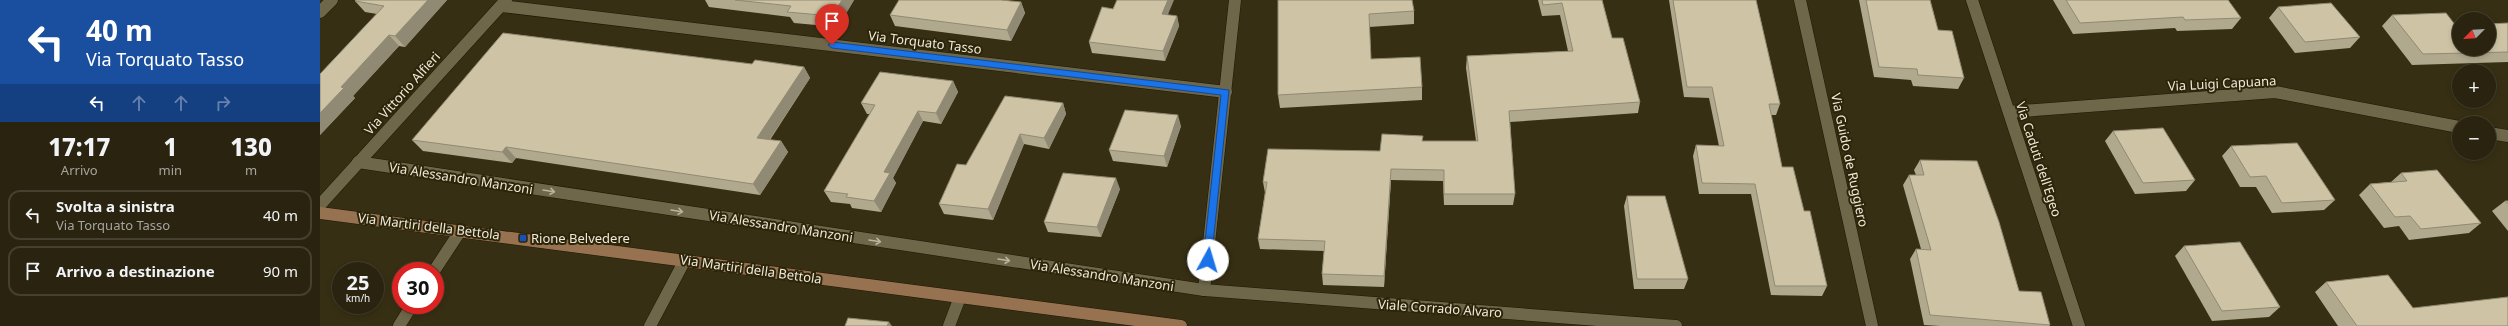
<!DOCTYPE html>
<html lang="it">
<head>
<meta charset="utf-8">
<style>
  :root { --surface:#29230f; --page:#312b18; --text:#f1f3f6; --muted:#a5a49e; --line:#45402f }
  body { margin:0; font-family:"Noto Sans",sans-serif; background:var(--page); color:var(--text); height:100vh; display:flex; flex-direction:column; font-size:15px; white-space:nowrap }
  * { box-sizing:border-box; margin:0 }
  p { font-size:13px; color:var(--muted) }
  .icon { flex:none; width:22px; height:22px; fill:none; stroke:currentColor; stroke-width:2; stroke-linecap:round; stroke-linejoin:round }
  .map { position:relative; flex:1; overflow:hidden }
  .panel { display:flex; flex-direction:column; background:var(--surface); width:320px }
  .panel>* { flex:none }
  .banner { background:#1a4fa0; color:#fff; overflow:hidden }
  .needle { width:26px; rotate:246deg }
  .tools { position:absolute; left:2132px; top:12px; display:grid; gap:8px }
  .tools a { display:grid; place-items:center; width:44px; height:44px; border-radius:50%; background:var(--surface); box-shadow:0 2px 6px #0003,0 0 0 1px var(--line); font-size:20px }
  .speed { position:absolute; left:12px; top:262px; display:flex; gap:8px; font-size:20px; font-weight:700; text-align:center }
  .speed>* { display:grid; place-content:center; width:52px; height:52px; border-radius:50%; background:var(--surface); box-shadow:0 2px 6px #0003,0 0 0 1px var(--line); line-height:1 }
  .speed small { font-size:10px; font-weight:400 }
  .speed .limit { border:6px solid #d22; background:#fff; color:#111 }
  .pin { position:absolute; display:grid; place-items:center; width:34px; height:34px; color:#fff; margin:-41px -17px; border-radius:50% 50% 50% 0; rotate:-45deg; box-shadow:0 0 4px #0007 }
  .pin .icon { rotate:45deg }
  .me { position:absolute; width:44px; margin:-22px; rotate:6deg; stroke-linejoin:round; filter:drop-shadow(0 0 3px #0008) }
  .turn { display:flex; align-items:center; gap:14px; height:84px; padding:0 20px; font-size:18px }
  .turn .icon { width:52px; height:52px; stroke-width:2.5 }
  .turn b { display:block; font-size:28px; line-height:34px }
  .lanes { display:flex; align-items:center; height:38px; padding:0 20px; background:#0003; justify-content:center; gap:20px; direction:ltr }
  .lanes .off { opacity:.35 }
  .eta { display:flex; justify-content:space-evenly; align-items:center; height:68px; text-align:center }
  .eta b { font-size:24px; font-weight:800; line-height:28px }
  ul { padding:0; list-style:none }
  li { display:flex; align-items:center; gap:12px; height:50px; margin:0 8px 6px; padding:0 12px; border:2px solid var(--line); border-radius:12px }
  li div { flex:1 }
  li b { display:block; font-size:15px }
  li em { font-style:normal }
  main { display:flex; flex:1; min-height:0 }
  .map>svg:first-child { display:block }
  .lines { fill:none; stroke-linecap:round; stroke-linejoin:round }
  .street-casing { stroke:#1e1600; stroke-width:13 }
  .secondary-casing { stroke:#1e1600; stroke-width:13 }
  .street { stroke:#6f674a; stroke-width:12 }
  .secondary { stroke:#977251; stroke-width:12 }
  .wall { fill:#b1a98e }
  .shaded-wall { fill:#908974 }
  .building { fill:#cec4a5; stroke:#908974 }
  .oneway { stroke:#bbb5a0 }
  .route { fill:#1a73e8; stroke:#114b97 }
  .transit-dot { fill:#1a4fb4; stroke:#2d2509; stroke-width:1.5 }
  .labels { text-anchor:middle; stroke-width:4; stroke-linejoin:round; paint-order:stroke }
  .street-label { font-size:13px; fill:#eee9d9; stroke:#2d2509 }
  .poi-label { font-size:13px; fill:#eee9d9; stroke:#2d2509; text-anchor:start }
</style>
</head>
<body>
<main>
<section class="panel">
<div class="banner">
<div class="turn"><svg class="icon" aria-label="left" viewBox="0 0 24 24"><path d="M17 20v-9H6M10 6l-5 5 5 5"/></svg><div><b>40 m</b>Via Torquato Tasso</div></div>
<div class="lanes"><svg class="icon" aria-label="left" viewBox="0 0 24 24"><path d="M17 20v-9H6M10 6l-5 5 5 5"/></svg><svg class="icon off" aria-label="ahead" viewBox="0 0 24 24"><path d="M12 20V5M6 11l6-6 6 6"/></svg><svg class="icon off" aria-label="ahead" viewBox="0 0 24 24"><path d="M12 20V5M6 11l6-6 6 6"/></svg><svg class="icon off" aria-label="right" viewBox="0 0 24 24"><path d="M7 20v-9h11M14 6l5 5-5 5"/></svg></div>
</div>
<div class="eta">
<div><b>17:17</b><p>Arrivo</p></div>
<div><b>1</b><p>min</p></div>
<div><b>130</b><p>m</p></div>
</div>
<ul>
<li><svg class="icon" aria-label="left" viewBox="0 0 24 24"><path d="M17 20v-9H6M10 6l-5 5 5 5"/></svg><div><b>Svolta a sinistra</b><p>Via Torquato Tasso</p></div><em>40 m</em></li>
<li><svg class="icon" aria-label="arrive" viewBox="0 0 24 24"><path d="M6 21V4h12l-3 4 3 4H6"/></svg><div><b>Arrivo a destinazione</b></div><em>90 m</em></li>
</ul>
</section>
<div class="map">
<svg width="2188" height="326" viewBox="0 0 2188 326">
  <rect width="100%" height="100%" fill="#372f14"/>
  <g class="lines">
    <defs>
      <g id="street">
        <path d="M1480,0l72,326"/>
        <path d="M1652,0l107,326"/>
        <path d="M181,6l725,86"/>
        <path d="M0,12l12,-12"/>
        <path d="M1689,112l266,-20 184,35"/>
        <path d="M2169,133l19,3"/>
        <path d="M38,162l846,128 472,36"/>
        <path d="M0,205l186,-205"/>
        <path d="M114,271l27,-41"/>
        <path d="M884,290l31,-290"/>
        <path d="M79,326l13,-21"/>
        <path d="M330,326l35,-66"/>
        <path d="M629,326l11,-29"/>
      </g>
      <path id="secondary" d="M0,213l861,113"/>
    </defs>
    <use href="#street" class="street-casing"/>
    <use href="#secondary" class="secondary-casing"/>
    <use href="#street" class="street"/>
    <use href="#secondary" class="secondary"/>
  </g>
  <g class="wall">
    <path d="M127,0l-42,47 -6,-1 -46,50 2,2 -35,37v-61l57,-60 -12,-2 -10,-11z"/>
    <path d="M385,0h149l-16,27 -44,-4 -4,-6 -81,-10z"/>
    <path d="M958,0l136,11v13l-45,3 2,32 51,28v13l-142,8 -2,-13z"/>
    <path d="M1218,0h64l10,38 28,64 -2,11 -128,9 5,72 -2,11h-69l-1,-24 -52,-1 -7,107 -61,-2 -1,-11 2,-23 -64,-2 -2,-10 7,-46 -2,-11 117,-31 43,-10h53l-10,-73 1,-12 101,-5 -8,-36 -18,1z"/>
    <path d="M1349,0h87l24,104 -4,11h-5l11,52 22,44 23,75 -5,10 -51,-1 -20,-101h-52l-6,-38 3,-11 23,1 -10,-48 -25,-1z"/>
    <path d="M1539,0h71l8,30 26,48 -6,11 -45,-3 -2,-6 -37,-3z"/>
    <path d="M1733,0h175l13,18 -9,11 -55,2 -2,-3 -102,6z"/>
    <path d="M701,2l4,11 -14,28 -116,-15 -5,-11z"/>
    <path d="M1958,7l82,30 -10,11 -55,5 -26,-35z"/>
    <path d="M848,15l9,1 2,10 -14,35 -73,-8 -3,-11z"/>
    <path d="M2072,15l64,11 52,-3v39l-96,3 -30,-39z"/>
    <path d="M432,64l52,3 6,11 -40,62 11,1 7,11 -28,43 -244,-37 -4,5 -89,-12 -11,-11z"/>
    <path d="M633,81l5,11 -17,32 -18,-3 -30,57 3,5 -15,29 -29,-4 -2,-4 -19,-2 -7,-11 46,-77h-3l-6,-11z"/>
    <path d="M743,103l3,11 -17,35 -25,-5 -31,76 -49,-6 -5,-10 27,-39z"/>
    <path d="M861,126l-14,41 -54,-6 -4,-11z"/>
    <path d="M1793,131l82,49 -9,11 -51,3 -30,-53z"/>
    <path d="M1911,146l104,54 -11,10 -52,3 -16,-26h-16l-18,-31z"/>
    <path d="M1600,160l99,131 31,34 -1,1h-109l-16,-1 -14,-66 6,-10h5l-18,-64 6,-10h7l-2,-5z"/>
    <path d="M2081,173l80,50 -12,10 -60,7 -10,-14 -15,2 -25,-33 11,-11 21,-2z"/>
    <path d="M800,189l-19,48 -53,-5 -4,-10z"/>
    <path d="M1307,196l61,83 -4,10h-50l-10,-83z"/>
    <path d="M2185,201h3v30l-16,-20z"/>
    <path d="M1864,246l96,61 -11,10 -57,4 -37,-65z"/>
    <path d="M2006,282l87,26 95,18h-170l-23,-34z"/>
  </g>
  <g class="shaded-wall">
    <path d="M108,0h19l-42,47 -10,-11z"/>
    <path d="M522,0h12l-16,27 -6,-11z"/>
    <path d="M848,0h6l-10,24 -2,-10z"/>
    <path d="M701,2l4,11 -14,28 -4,-11z"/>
    <path d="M857,16l2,10 -14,35 -2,-10z"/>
    <path d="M69,35l10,11 -46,50 2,2 -35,37v-22l21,-26z"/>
    <path d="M484,67l6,11 -46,70 -7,-10z"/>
    <path d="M633,81l5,11 -17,32 -5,-11z"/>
    <path d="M743,103l3,11 -17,35 -5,-11z"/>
    <path d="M598,111l5,10 -30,57 3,5 -15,29 -7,-11 10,-29z"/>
    <path d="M858,115l3,11 -14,41 -3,-11z"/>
    <path d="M700,134l4,10 -31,76 -5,-11z"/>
    <path d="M461,141l7,11 -28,43 -7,-11z"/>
    <path d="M186,147l10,11 -4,5 -10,-11z"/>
    <path d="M1071,169v11l-7,107v-11z"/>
    <path d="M796,178l4,11 -19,48 -4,-10z"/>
    <path d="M569,322l3,4h-5z"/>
  </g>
  <g class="building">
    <path d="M36,0h72l-33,36 -6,-1 -48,52 3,1 -24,25v-39l64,-68 -29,-5z"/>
    <path d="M415,0h107l-10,16 -45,-4 4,-6z"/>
    <path d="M579,0h102l20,2 -14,28 -117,-15z"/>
    <path d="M797,0h51l-6,14 15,2 -14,35 -74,-9 13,-35 11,2z"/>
    <path d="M958,0h134l2,11 -45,3 2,45 49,-2 2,30 -144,8z"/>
    <path d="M1222,0h60l10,38h11l17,64 -131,9 6,83h-71v-24l-53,-1 -7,107 -62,-2 3,-33 -67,-2 9,-57h-4l5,-33 112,2 2,-17 41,2 -1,5h56l-11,-85 106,-5 -11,-48 -19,2z"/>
    <path d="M1353,0h83l24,104h-11l13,63h11l11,44h6l17,75h-52l-20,-102 -53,-1 -6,-38 28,1 -12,-59h-25z"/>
    <path d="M1546,0h64l8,30 14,1 12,47 -46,-3 -1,-6 -38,-2z"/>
    <path d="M1746,0h162l13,18 -56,2 -2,-3 -103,6z"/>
    <path d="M2011,3l29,34 -55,5 -27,-35z"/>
    <path d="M2126,13l10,13h3v23h30v-25l19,-1v29l-85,2 -31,-39z"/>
    <path d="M183,33l249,31 3,-4 49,7 -47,71 24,3 -28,43 -247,-37 -4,5 -90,-12z"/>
    <path d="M560,72l73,9 -17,32 -18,-2 -34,61 6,1 -16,28 -28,-4 2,-3 -24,-3 51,-86 -14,-2z"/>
    <path d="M685,96l58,7 -19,35 -24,-4 -32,75 -49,-5 18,-40 9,1z"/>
    <path d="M805,110l53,5 -14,41 -55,-6z"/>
    <path d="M1843,128l32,52 -52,3 -30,-52z"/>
    <path d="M1977,143l38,57 -53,3 -16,-27 -16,1 -19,-31z"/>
    <path d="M1600,160l57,1 22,61 20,69 22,1 9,33 -120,-10 -14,-66 15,1 -22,-75h15z"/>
    <path d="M2117,170l44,53 -60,6 -11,-13 -15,1 -25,-33 37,-3 -6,-8z"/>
    <path d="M743,173l53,5 -19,49 -53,-5z"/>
    <path d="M1307,196h38l23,83h-51z"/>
    <path d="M2185,201h3v3z"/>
    <path d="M1920,242l40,65 -58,4 -38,-65z"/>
    <path d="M2068,275l25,33 95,-11v29h-151l-31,-44z"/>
    <path d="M528,318l41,4 -2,4h-42z"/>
  </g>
  <defs><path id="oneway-shaft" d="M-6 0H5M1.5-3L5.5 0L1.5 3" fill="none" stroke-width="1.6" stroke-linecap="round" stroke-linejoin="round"/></defs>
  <g class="oneway">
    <use href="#oneway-shaft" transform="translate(229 191) rotate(9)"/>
    <use href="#oneway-shaft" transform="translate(357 211) rotate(9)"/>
    <use href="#oneway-shaft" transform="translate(555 241) rotate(9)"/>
    <use href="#oneway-shaft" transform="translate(684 260) rotate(9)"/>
  </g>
  <path class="route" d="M512,42l397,48 -18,173h-7l-1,-3 18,-165 -389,-47 -4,-3z"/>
  <rect class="transit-dot" x="199" y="234" width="8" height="8" rx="2"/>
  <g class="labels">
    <g class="street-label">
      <text transform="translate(605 42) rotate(7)" y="5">Via Torquato Tasso</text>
      <text transform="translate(1902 83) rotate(-3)" y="5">Via Luigi Capuana</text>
      <text transform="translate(82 93) rotate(-48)" y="5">Via Vittorio Alfieri</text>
      <text transform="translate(1719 159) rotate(72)" y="5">Via Caduti dell'Egeo</text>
      <text transform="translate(1530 160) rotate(78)" y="5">Via Guido de Ruggiero</text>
      <text transform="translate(141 178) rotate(9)" y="5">Via Alessandro Manzoni</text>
      <text transform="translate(109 226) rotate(7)" y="5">Via Martiri della Bettola</text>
      <text transform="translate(461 226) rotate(9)" y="5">Via Alessandro Manzoni</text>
      <text transform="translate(431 269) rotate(8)" y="5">Via Martiri della Bettola</text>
      <text transform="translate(782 275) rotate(9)" y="5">Via Alessandro Manzoni</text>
      <text transform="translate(1120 308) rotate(4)" y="5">Viale Corrado Alvaro</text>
    </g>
    <g class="poi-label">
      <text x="211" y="243">Rione Belvedere</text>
    </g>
  </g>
</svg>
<div class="tools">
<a><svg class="needle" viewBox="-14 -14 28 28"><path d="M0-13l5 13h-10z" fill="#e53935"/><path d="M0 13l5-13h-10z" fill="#a5a49e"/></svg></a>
<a>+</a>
<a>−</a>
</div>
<div class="speed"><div>25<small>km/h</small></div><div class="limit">30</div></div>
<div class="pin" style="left:512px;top:45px;background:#d93025"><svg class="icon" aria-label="arrive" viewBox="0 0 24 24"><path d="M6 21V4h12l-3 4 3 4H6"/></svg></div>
<svg class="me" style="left:888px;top:260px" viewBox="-20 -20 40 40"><circle r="19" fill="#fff"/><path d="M0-13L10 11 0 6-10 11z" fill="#1a73e8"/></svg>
</div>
</main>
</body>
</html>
